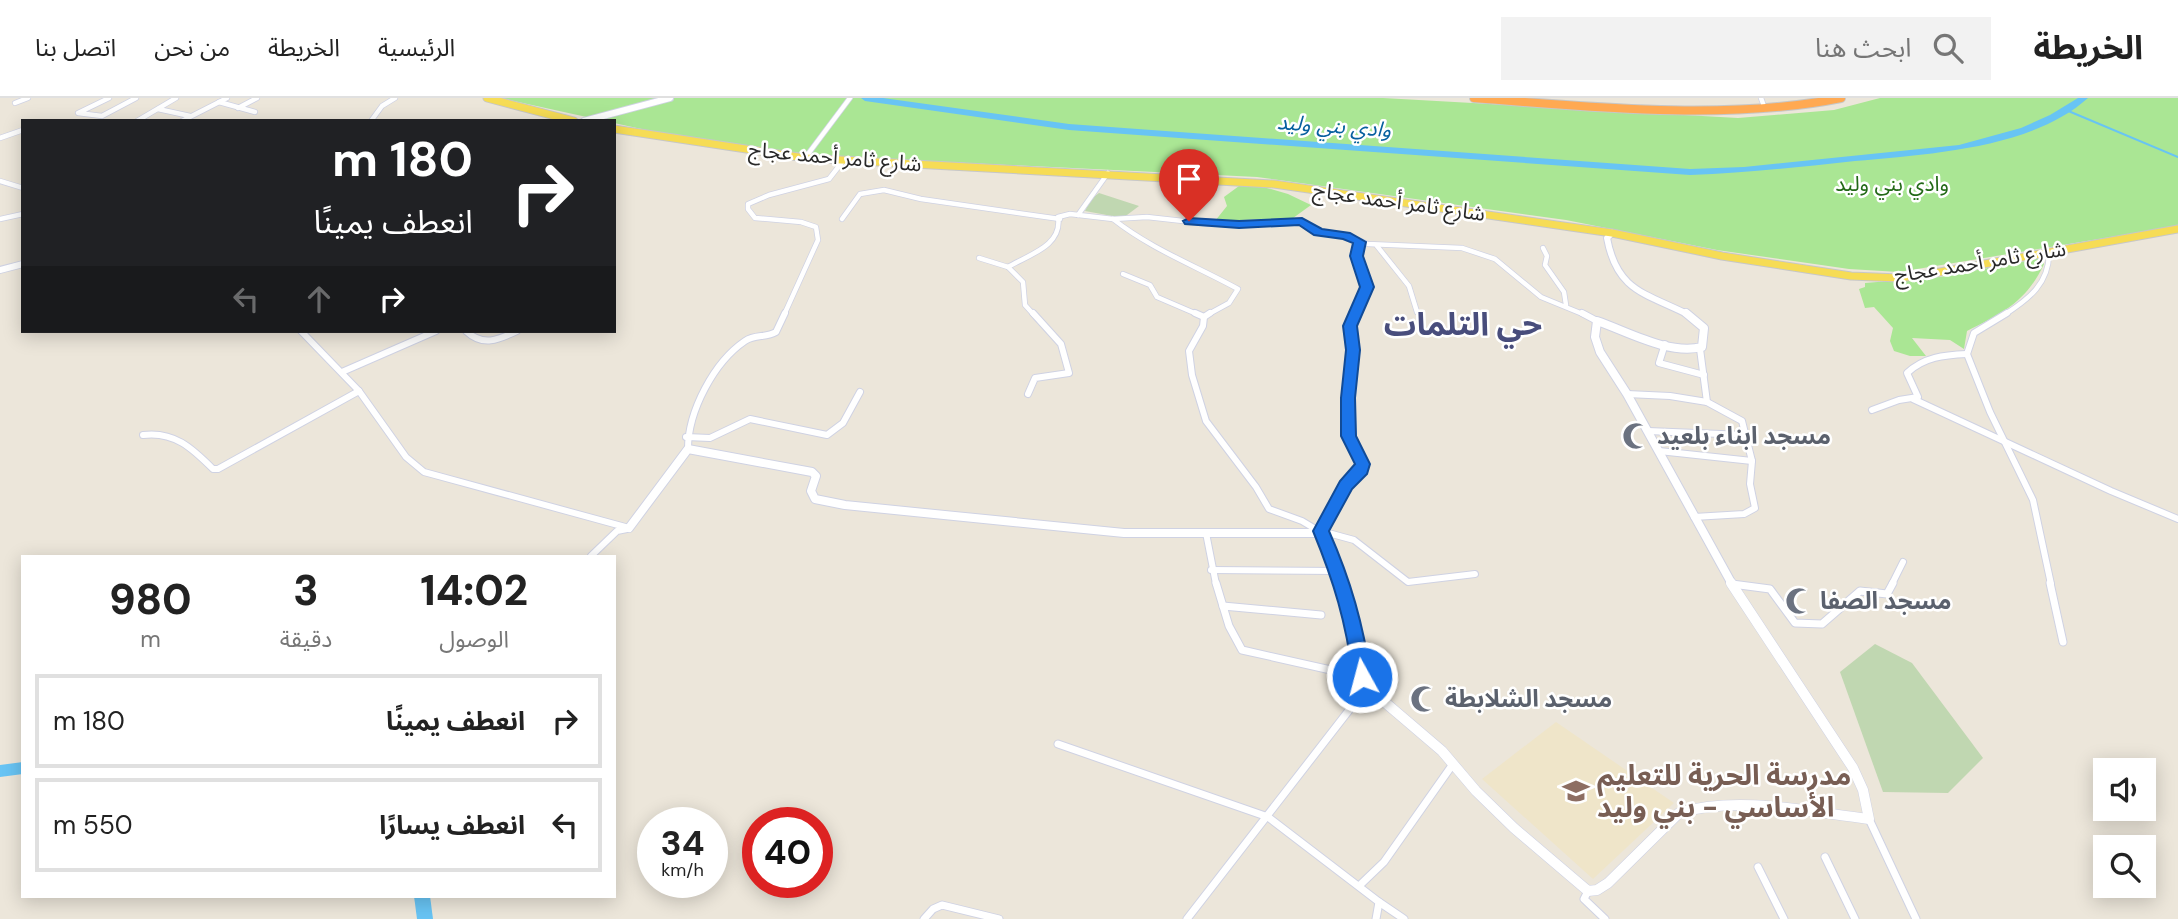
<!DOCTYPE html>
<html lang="ar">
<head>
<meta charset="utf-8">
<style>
  :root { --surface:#fff; --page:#f2f2f2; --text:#222; --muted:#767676; --line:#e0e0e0 }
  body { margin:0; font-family:"DM Sans","Noto Sans Arabic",sans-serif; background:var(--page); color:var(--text); direction:rtl; height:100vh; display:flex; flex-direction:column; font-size:26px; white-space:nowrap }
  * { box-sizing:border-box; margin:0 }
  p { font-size:23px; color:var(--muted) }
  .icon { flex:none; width:38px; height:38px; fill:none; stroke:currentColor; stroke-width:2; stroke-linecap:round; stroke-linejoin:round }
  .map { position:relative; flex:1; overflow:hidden; direction:ltr }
  .details { position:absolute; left:21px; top:457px; width:595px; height:343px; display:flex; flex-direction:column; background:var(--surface); border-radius:0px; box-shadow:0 4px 18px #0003; direction:rtl }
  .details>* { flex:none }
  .top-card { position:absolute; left:21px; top:21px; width:595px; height:214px; border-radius:0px; box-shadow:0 4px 18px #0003; direction:rtl; background:#202124; color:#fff; overflow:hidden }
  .tools { position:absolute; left:2093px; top:660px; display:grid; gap:14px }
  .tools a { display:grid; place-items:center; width:63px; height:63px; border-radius:0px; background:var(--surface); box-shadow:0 4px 18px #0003; font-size:35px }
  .speed { position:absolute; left:637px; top:709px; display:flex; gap:14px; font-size:35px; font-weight:700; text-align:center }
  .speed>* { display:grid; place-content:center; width:91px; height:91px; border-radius:50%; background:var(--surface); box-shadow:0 4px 18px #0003; line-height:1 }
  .speed small { font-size:18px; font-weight:400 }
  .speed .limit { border:10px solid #d22; background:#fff; color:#111 }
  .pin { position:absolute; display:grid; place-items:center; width:60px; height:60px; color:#fff; margin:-72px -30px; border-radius:50% 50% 50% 0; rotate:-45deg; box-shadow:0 0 7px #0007 }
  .pin .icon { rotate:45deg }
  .me { position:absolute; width:77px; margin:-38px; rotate:353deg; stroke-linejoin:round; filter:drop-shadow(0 0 5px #0008) }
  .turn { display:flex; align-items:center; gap:24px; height:147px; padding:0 28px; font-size:32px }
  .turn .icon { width:91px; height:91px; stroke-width:2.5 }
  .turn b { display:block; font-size:49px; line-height:60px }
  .lanes { display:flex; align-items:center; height:66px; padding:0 28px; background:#0003; justify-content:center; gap:35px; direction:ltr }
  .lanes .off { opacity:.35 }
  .eta { display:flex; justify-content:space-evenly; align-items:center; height:119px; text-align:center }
  .eta b { font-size:42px; font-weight:800; line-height:49px }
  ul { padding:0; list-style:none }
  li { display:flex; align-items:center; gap:21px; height:94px; margin:0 14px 10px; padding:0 14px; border:4px solid var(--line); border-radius:0px }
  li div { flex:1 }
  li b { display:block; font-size:26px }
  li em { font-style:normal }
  header { display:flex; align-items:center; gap:42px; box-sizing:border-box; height:98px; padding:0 35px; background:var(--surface); border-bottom:2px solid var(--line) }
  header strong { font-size:33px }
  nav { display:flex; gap:38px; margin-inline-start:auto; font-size:24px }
  .search { width:490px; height:63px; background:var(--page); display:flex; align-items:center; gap:18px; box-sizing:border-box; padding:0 24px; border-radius:0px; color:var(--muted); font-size:26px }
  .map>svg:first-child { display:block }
  .education { fill:#efe5c9 }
  .green { fill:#aae694 }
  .cemetery { fill:#c0d7b1 }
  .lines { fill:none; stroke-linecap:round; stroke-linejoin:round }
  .stream { stroke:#68c4f4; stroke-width:2 }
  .river { fill:#68c4f4; fill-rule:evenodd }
  .street-far2-casing { stroke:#cfd2e3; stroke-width:6 }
  .street-far1-casing { stroke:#cfd2e3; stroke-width:8 }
  .street-casing { stroke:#cfd2e3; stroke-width:9 }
  .secondary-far2-casing { stroke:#cfd2e3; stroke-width:8 }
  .secondary-far1-casing { stroke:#cfd2e3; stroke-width:10 }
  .secondary-casing { stroke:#cfd2e3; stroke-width:11 }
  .primary-casing { stroke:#c7c7c7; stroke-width:9 }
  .highway-casing { stroke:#c7c7c7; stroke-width:10 }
  .street-far2 { stroke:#fff; stroke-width:4.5 }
  .street-far1 { stroke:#fff; stroke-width:6 }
  .street { stroke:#fff; stroke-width:7 }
  .secondary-far2 { stroke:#fff; stroke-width:6 }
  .secondary-far1 { stroke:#fff; stroke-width:8 }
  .secondary { stroke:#fff; stroke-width:10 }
  .primary { stroke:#f6dc55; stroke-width:7 }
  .highway { stroke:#ffa952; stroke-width:8 }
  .route { fill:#1a73e8; stroke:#114b97; stroke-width:2 }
  .labels { text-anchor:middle; stroke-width:5; stroke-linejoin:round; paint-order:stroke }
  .far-water-label { font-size:21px; font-style:italic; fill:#07609f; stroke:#fff }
  .far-street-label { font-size:21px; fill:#292929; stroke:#fff }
  .far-park-label { font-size:21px; fill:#226916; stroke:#fff }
  .worship-label { font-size:24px; font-weight:bold; fill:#5b616d; stroke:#fff; text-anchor:start }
  .near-education-label { font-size:28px; font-weight:bold; fill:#785e54; stroke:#fff; text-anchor:start }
  .district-label { font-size:32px; font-weight:bold; fill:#484d7c; stroke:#fff }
</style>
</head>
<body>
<header>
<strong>الخريطة</strong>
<div class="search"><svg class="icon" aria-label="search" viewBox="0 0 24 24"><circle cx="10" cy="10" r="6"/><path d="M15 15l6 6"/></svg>ابحث هنا</div>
<nav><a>الرئيسية</a><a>الخريطة</a><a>من نحن</a><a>اتصل بنا</a></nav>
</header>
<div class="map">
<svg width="2178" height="821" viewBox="0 0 2178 821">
  <rect width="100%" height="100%" fill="#ece6da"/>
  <path class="education" d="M1556,624l118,81 -81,76 -111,-100z"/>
  <g class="green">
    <path d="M500,0h883l355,20 96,-8 46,-12h298v128l-279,46 -50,-3 -132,-19 -151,-30 -309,-43 -433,-21 -137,-17z"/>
    <path d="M1253,86l35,10 23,11 -22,16 -52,2 -22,-2 12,-15 -3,-9 15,-11z"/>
    <path d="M2042,160l2,6c-17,37 -42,50 -77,67l-3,18 -14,-9 -38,-2 14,18h-16l-16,-5 -4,-10 3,-13 -19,-21 -9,1 -6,-19 6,-2v-4l75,-6z"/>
  </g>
  <g class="cemetery">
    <path d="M1099,95l40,13 -16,12 -38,-7 6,-12z"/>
    <path d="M1875,546l37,19 71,95 -35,35 -65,-1 -43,-120z"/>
  </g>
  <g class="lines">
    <path class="stream" d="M2066,12l112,47"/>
    <g class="river">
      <path d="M861,0h22l186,26 621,45 54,-2 215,-22 62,-17 29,-13 28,-17h10c-57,51 -160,56 -233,63 -55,6 -110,12 -165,14l-621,-45 -204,-29z"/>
      <path d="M23,664v12l-23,3v-12z"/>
      <path d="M414,798h16l3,23h-16z"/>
    </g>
    <defs>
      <g id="street-far2">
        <path d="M109,0l-31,15 24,3 34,-18"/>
        <path d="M1761,0l4,11"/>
        <path d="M219,4l36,10"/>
        <path d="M15,5l13,-5"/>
        <path d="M238,10l19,-10"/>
        <path d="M158,11l32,7"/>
        <path d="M137,23l39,-23"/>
        <path d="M182,23l45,-23"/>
        <path d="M371,23l11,-15 13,-8"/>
        <path d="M0,40l23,-8"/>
        <path d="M805,60l45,-60"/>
        <path d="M0,83l23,7"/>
        <path d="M1078,117l30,-42"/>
        <path d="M0,121l23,-5"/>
        <path d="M842,121l18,-25 24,-4 37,9 139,20"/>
        <path d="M1113,121c38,30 83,47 125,70l-9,14 -22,12"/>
        <path d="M1377,148l32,40 8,26"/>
        <path d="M1543,150l4,8 -2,9 19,27 2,13"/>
        <path d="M979,160l29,9c20,-12 55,-21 50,-50l12,-3 43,5 34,-2 63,7 92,-3 17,12 26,2 23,9 94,4 33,11 46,38 44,18"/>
        <path d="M1008,169l15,15 2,23 9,10"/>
        <path d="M1123,176l27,11 7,12 42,18"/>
        <path d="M784,217l34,-75 -2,-13 -15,-5 -46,-4 -7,-9v-5l21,-9 60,-16 14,-18"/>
        <path d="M1355,217l12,-24 -10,-35 3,-14"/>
        <path d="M2004,217c25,-16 46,-32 45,-64"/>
      </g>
      <g id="street-far1">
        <path d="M1195,215l9,4"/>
        <path d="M1210,215l-6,4 -1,9 -14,25 3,24 14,46 50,66 13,22 33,12 20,12 -1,-2 33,9 54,42 67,-8"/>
        <path d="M1582,215l15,8"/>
        <path d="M2007,215l-33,20 -7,21 23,58 43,88 18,84"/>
        <path d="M301,233l58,60 47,66 18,15 205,56"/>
        <path d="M466,233c17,16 32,9 51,0"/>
        <path d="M1665,246l-6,19 45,12"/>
        <path d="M342,274l94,-41"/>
        <path d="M1028,296l7,-16 34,-5 -8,-29 -28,-31"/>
        <path d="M1627,296l43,2 37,6"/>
        <path d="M1913,301l198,92 67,28"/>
        <path d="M1872,312l27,-10 19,-3 -11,-24c17,-16 37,-18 60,-19"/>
        <path d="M1648,333l97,4"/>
        <path d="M143,337c31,-4 49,13 70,34h5l141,-78"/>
        <path d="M686,339l24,1 40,-19 77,16 16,-12 17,-31"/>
        <path d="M688,351c0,-38 26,-87 57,-108 10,-7 21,-3 31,-9l9,-19"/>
        <path d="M1659,353l93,10"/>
        <path d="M1694,419l50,-3 11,-6 -5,-24 2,-23 -10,-40 -35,-19 -7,-53"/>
        <path d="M1321,433l25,-46 15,-15 1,-6 -13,-28 -1,-38 5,-52 -4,-12 7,-21"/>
        <path d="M1206,435l10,51"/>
        <path d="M591,458l26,-25 10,-2"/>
        <path d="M1211,472l127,1"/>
        <path d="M1892,486l11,-22"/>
      </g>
      <g id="street">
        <path d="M1216,485l13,43 13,24 120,27"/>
        <path d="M2050,485l13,59"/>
        <path d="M1732,486l38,5 25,34 27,1 38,-33 27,3 6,-11"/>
        <path d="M1223,508l98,9"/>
        <path d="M1058,646l210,73 111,85 -3,17"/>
        <path d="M1869,721l47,100"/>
        <path d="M1825,759l30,62"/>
        <path d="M1758,769l26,52"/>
        <path d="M1360,787l24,-23 69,-98"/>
        <path d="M1588,793l-4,8 21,20"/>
        <path d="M1379,804l25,17"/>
        <path d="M924,821l9,-10 9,-4 57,14"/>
        <path d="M1187,821l180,-232"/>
      </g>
      <g id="secondary-far2">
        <path d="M584,23l86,-23"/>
        <path d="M1612,135l-5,5c10,54 39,55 82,77"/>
        <path d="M0,172l23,-6"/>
      </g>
      <g id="secondary-far1">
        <path d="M1686,215l18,15 -2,19c-34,8 -73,-15 -105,-26l-2,16 5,15 27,42 105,190"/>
        <path d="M629,430l59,-79 124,23 4,4 -5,15 4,8 30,6 279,28h198l20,51"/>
      </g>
      <path id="secondary" d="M1342,485l13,44 12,60 75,64 34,40 38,37 74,63 9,-1 11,-7 71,-70c59,-18 130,-1 190,6l-6,-29 -10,-22 -122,-185"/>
      <g id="primary">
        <path d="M487,0l87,23"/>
        <path d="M614,31l191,29 469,26 338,49 110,23 129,20 48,2 30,-4 249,-45"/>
      </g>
      <path id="highway" d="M1474,0c115,9 254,23 367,0"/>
    </defs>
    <use href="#street-far2" class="street-far2-casing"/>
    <use href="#street-far1" class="street-far1-casing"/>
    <use href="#street" class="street-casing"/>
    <use href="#secondary-far2" class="secondary-far2-casing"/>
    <use href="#secondary-far1" class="secondary-far1-casing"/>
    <use href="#secondary" class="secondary-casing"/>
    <use href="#primary" class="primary-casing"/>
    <use href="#highway" class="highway-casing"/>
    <use href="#street-far2" class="street-far2"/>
    <use href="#street-far1" class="street-far1"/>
    <use href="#street" class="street"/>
    <use href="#secondary-far2" class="secondary-far2"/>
    <use href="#secondary-far1" class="secondary-far1"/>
    <use href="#secondary" class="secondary"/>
    <use href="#primary" class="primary"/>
    <use href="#highway" class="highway"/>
  </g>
  <path class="route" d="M1189,120l50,3 63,-3 20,11 28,4 16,9 -3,14 11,31 -17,39 3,24 -5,48 1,38 14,28 -3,10 -15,15 -23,42c22,50 34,93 42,146l-3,5 -6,2 -6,-2 -3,-5c-7,-55 -19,-95 -40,-146l27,-50 15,-17 -14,-28v-38l5,-48 -3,-24 17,-39 -10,-31 3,-13 -10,-4 -29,-4 -15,-10 -60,3 -54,-4 -2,-3z"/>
  <defs>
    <symbol id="mosque-bare" viewBox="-9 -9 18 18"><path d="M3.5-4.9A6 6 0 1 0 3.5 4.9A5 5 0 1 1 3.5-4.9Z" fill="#6b7280" stroke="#fff" stroke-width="2.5" paint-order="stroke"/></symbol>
    <symbol id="school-bare" viewBox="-9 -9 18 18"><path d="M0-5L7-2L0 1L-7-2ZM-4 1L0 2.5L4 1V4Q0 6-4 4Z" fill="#8d6e63" stroke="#fff" stroke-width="2.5" paint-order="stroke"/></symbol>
  </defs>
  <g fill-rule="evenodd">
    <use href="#mosque-bare" x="1617" y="319" width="38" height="38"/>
    <use href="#mosque-bare" x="1780" y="484" width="38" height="38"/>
    <use href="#mosque-bare" x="1405" y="582" width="38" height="38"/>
    <use href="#school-bare" x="1557" y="674" width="38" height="38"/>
  </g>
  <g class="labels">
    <g class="far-water-label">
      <text transform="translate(1334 28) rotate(4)" y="7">وادي بني وليد</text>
    </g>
    <g class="far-street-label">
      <text transform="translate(835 59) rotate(5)" y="7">شارع ثامر أحمد عجاج</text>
      <text transform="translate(1399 104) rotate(8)" y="7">شارع ثامر أحمد عجاج</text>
      <text transform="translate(1980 164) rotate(-9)" y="7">شارع ثامر أحمد عجاج</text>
    </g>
    <g class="far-park-label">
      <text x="1892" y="93">وادي بني وليد</text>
    </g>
    <g class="worship-label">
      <text x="1657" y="346">مسجد ابناء بلعيد</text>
      <text x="1820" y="511">مسجد الصفا</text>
      <text x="1445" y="609">مسجد الشلابطة</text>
    </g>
    <g class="near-education-label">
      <text x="1597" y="687">مدرسة الحرية للتعليم<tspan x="1597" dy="32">الأساسي - بني وليد</tspan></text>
    </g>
    <g class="district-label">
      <text x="1463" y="237">حي التلمات</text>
    </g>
  </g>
</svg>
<div class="tools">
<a><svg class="icon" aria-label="sound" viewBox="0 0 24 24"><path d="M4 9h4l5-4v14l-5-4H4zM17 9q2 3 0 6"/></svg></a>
<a><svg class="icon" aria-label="search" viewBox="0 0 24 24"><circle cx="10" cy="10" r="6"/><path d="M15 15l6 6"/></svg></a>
</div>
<div class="speed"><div>34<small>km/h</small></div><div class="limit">40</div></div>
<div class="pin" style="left:1189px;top:123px;background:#d93025"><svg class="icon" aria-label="arrive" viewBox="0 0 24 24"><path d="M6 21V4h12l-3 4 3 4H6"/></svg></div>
<svg class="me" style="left:1362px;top:579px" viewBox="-20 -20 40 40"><circle r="17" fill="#1a73e8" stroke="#fff" stroke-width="3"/><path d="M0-11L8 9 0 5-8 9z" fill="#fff"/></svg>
<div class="top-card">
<div class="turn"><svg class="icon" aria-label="right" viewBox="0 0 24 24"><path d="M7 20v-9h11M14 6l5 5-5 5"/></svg><div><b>180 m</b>انعطف يمينًا</div></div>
<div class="lanes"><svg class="icon off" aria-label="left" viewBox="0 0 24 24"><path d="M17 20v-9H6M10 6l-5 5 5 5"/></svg><svg class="icon off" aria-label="ahead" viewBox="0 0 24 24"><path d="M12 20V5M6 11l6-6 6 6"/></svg><svg class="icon" aria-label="right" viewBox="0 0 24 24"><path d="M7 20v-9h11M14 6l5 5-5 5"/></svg></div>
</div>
<section class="details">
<div class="eta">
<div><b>14:02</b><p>الوصول</p></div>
<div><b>3</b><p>دقيقة</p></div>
<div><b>980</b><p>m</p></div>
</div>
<ul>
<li><svg class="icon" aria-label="right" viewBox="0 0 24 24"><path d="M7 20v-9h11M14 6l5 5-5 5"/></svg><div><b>انعطف يمينًا</b></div><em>180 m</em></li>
<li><svg class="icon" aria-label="left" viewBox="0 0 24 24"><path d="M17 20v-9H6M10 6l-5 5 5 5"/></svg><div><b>انعطف يسارًا</b></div><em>550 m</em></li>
</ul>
</section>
</div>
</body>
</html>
